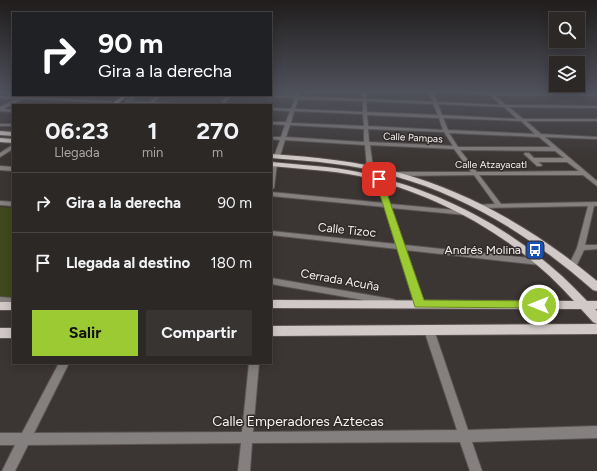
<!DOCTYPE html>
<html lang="es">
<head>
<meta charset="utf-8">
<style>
  :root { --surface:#2c2826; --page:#383432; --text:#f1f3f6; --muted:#a6a6a7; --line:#484443; --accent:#9cca32 }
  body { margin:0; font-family:Figtree,sans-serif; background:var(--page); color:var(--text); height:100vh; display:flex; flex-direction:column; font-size:15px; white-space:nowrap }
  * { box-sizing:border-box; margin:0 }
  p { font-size:13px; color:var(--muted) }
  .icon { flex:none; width:22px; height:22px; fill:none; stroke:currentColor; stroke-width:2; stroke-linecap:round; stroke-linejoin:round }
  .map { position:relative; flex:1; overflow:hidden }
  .drawer { position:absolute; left:12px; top:104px; width:260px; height:260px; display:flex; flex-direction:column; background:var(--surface); border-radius:0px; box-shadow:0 2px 10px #0003,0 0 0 1px var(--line) }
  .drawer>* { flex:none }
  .guide { position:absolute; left:12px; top:12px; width:260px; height:84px; border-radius:0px; box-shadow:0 2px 10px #0003,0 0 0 1px var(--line); background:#202124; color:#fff; overflow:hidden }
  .tools { position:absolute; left:549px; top:12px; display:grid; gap:8px }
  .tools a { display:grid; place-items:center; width:36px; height:36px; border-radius:0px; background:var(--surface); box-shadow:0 2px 10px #0003,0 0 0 1px var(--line); font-size:20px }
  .pin { position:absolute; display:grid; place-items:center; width:34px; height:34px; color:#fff; margin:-17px; border-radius:8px; box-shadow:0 2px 6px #0006 }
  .me { position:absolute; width:44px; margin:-22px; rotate:270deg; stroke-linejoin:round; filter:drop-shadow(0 0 3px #0008) }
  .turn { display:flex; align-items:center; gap:14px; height:84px; padding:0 20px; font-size:18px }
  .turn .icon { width:52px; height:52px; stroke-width:2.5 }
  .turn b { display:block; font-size:28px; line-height:34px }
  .eta { display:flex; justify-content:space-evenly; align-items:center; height:68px; text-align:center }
  .eta b { font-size:24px; font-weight:700; line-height:28px }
  .cta { display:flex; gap:8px; margin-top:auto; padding:8px 20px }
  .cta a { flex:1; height:46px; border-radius:0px; background:var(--accent); color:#111; font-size:16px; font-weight:700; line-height:46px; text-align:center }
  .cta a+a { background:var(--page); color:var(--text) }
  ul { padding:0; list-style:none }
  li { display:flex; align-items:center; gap:12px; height:60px; padding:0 20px; border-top:1px solid var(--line) }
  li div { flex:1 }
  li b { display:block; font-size:15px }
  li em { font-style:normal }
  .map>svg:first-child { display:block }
  .green { fill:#40491b }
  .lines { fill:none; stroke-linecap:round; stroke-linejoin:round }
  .minor-casing { stroke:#595351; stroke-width:2 }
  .major-casing { stroke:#595351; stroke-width:2 }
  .minor { fill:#83807f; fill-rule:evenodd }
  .major { fill:#d0c9c7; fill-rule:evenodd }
  .route { fill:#9cca32; stroke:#658320 }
  .labels { text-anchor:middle; stroke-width:3; stroke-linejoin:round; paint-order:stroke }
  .far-street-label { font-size:10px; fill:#f6f2f1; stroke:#302b29 }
  .street-label { font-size:12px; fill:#f6f2f1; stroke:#302b29 }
  .poi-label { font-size:12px; fill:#f6f2f1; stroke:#302b29; text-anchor:end }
  .near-street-label { font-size:14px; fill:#f6f2f1; stroke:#302b29 }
</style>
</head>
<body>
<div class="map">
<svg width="597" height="471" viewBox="0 0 597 471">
  <rect width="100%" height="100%" fill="#3b3533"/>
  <path class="green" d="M0,207l13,1v91l-13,-1z"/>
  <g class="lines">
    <defs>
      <g id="minor">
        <path d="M297,93h2v3l63,3v-6h4v6l67,3 -4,-9h4l4,9 64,3 -11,-10 -30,-2 137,1v2l-103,-1 12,10 91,1v2l-88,-1 14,12h74v2h-71l15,13 56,3v2l-52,-2 52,44v5l-14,-11h-104l22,29 96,-2v4h-3l-9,39h12v4l-13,1 -9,19h-6l-1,-2 9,-19 11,-42 -111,2 -3,-2 1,-1 20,-1 -21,-29 -76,1 -3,-2 3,-2h73l-17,-23 -84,-4 3,23 -3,2 -3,-2 -2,-23 -80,-5 -5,16 -1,1h-4l-1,-1 6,-16 -9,-1v-2h10l4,-12 -14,-1v-2h15l4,-11 -19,-1v-2l20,1 4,-11 -57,-2 -2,-1 59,1zM298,99l65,2v11l-68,-3zM366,101l67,3 5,11 -71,-3zM438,104l66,3 13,12 -75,-4zM294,111l69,3 1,12 -73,-3zM367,115l72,3 4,12 -75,-4zM443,118l78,3 14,13 -87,-4zM290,125l74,4v13l-78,-5zM368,129l76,3 9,14 -84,-4zM449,133l90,4 12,10h-93zM460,150l95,1 9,7h-30l-5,-5h-4l-1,1 13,12h4l1,-1 -4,-3h29l12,9 -102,1z"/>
        <path d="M133,95h5l-8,6 19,1 9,-7h4l-8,7 32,2 2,1h-40l-23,-2v-2z"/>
        <path d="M227,95h4l-7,10h-4z"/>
        <path d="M0,96l110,5 2,1 -2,1 -87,-4 -20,10 10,1v2l-13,-1v-4l17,-8 -17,-1z"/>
        <rect x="0" y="124" width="13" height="2"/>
        <path d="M11,146h2v3l-13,8v-4z"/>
        <path d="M274,162l3,2 -3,24 -3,2v-24l1,-3z"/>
        <path d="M0,166l13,1v4l-13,-1z"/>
        <path d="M379,177l3,2 8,25 76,7 3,2 -3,2 -75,-7 13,37 136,14 3,1 1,2 -1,2 -3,1 -135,-15 18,54 -1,2 -3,1 -3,-1 -1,-2 -17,-55 -127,-14v-4l125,13 -11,-37 -114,-11v-4l113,11 -8,-24z"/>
        <path d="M0,201l13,1v4l-13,-1z"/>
        <path d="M271,278l121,21 3,1 1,2 -1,2 -3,1 -121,-21z"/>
        <path d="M0,297l13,1v6l-13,-1z"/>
        <path d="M429,326l3,1 2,3 34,100 129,-4v12l-125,4 10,29h-12l-10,-29 -208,1 -2,28h-12l3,-28 -213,2 -13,26h-13l13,-26h-15v-12h22l37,-70h10l-35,70 208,-1 7,-69h10l-6,69 204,-2 -33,-100 2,-3z"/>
      </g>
      <g id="major">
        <path d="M124,95h5l-13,10h-6z"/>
        <path d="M0,131l13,1v4l-13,-1z"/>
        <path d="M0,138l13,1v4l-13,-1z"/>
        <path d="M271,154c43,3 87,7 129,19 73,20 139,60 197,108v10l-4,-1c-58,-51 -124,-93 -199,-114 -40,-12 -82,-15 -123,-18z"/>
        <path d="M271,162c29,3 59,4 87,10 88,19 168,63 229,129h10v8h-2l2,2v13l-4,-2 -12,-13 -310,-1v-8l303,1c-56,-63 -134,-106 -215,-125 -29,-6 -59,-7 -88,-10z"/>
        <rect x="0" y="302" width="13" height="8"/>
        <path d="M597,324v10l-326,2v-10z"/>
        <rect x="0" y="328" width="13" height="10"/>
      </g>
    </defs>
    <use href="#minor" class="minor-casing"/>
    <use href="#major" class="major-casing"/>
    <use href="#minor" class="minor"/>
    <use href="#major" class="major"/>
  </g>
  <linearGradient id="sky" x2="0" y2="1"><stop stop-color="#201d1c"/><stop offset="0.58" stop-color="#4f515b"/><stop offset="1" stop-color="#4f515b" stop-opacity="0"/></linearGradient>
  <rect width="597" height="159" fill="url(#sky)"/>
  <path class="route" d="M376,177l6,2 42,121 115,1 4,1 2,3 -2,3 -128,-1 -40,-128z"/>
  <defs>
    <symbol id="bus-square" viewBox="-11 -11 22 22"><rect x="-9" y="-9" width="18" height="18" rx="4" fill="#1a4fb4" stroke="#302b29"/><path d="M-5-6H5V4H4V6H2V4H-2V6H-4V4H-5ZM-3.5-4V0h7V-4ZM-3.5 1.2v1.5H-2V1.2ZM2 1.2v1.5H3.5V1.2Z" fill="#fff"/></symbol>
  </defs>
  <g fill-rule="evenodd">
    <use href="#bus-square" x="524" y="239" width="22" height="22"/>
  </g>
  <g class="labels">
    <g class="far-street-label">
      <text transform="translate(413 137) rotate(3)" y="4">Calle Pampas</text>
      <text x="491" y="168">Calle Atzayacatl</text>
    </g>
    <g class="street-label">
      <text transform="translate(347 230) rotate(6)" y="4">Calle Tizoc</text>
      <text transform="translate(340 280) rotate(10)" y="4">Cerrada Acuña</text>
    </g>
    <g class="poi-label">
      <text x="521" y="254">Andrés Molina</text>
    </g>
    <g class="near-street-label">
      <text x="298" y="426">Calle Emperadores Aztecas</text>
    </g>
  </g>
</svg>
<div class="tools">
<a><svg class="icon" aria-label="search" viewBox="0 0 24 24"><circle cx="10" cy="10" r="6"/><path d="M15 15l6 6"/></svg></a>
<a><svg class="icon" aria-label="layers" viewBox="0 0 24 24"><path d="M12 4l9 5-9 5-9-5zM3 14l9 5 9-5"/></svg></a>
</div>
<div class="pin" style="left:379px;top:179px;background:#d93025"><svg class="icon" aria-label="arrive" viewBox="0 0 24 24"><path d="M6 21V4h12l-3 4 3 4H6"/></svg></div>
<svg class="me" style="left:539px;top:305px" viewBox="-20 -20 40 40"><circle r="17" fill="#9cca32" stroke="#fff" stroke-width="3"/><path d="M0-11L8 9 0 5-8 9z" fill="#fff"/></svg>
<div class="guide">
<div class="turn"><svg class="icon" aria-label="right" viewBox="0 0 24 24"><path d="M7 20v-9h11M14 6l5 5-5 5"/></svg><div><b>90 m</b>Gira a la derecha</div></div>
</div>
<section class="drawer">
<div class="eta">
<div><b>06:23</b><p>Llegada</p></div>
<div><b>1</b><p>min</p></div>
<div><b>270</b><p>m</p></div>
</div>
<ul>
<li><svg class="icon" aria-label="right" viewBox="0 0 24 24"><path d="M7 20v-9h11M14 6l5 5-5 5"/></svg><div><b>Gira a la derecha</b></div><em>90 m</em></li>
<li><svg class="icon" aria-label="arrive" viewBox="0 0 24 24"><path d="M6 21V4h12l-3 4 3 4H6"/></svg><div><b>Llegada al destino</b></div><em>180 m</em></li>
</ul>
<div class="cta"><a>Salir</a><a>Compartir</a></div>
</section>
</div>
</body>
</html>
